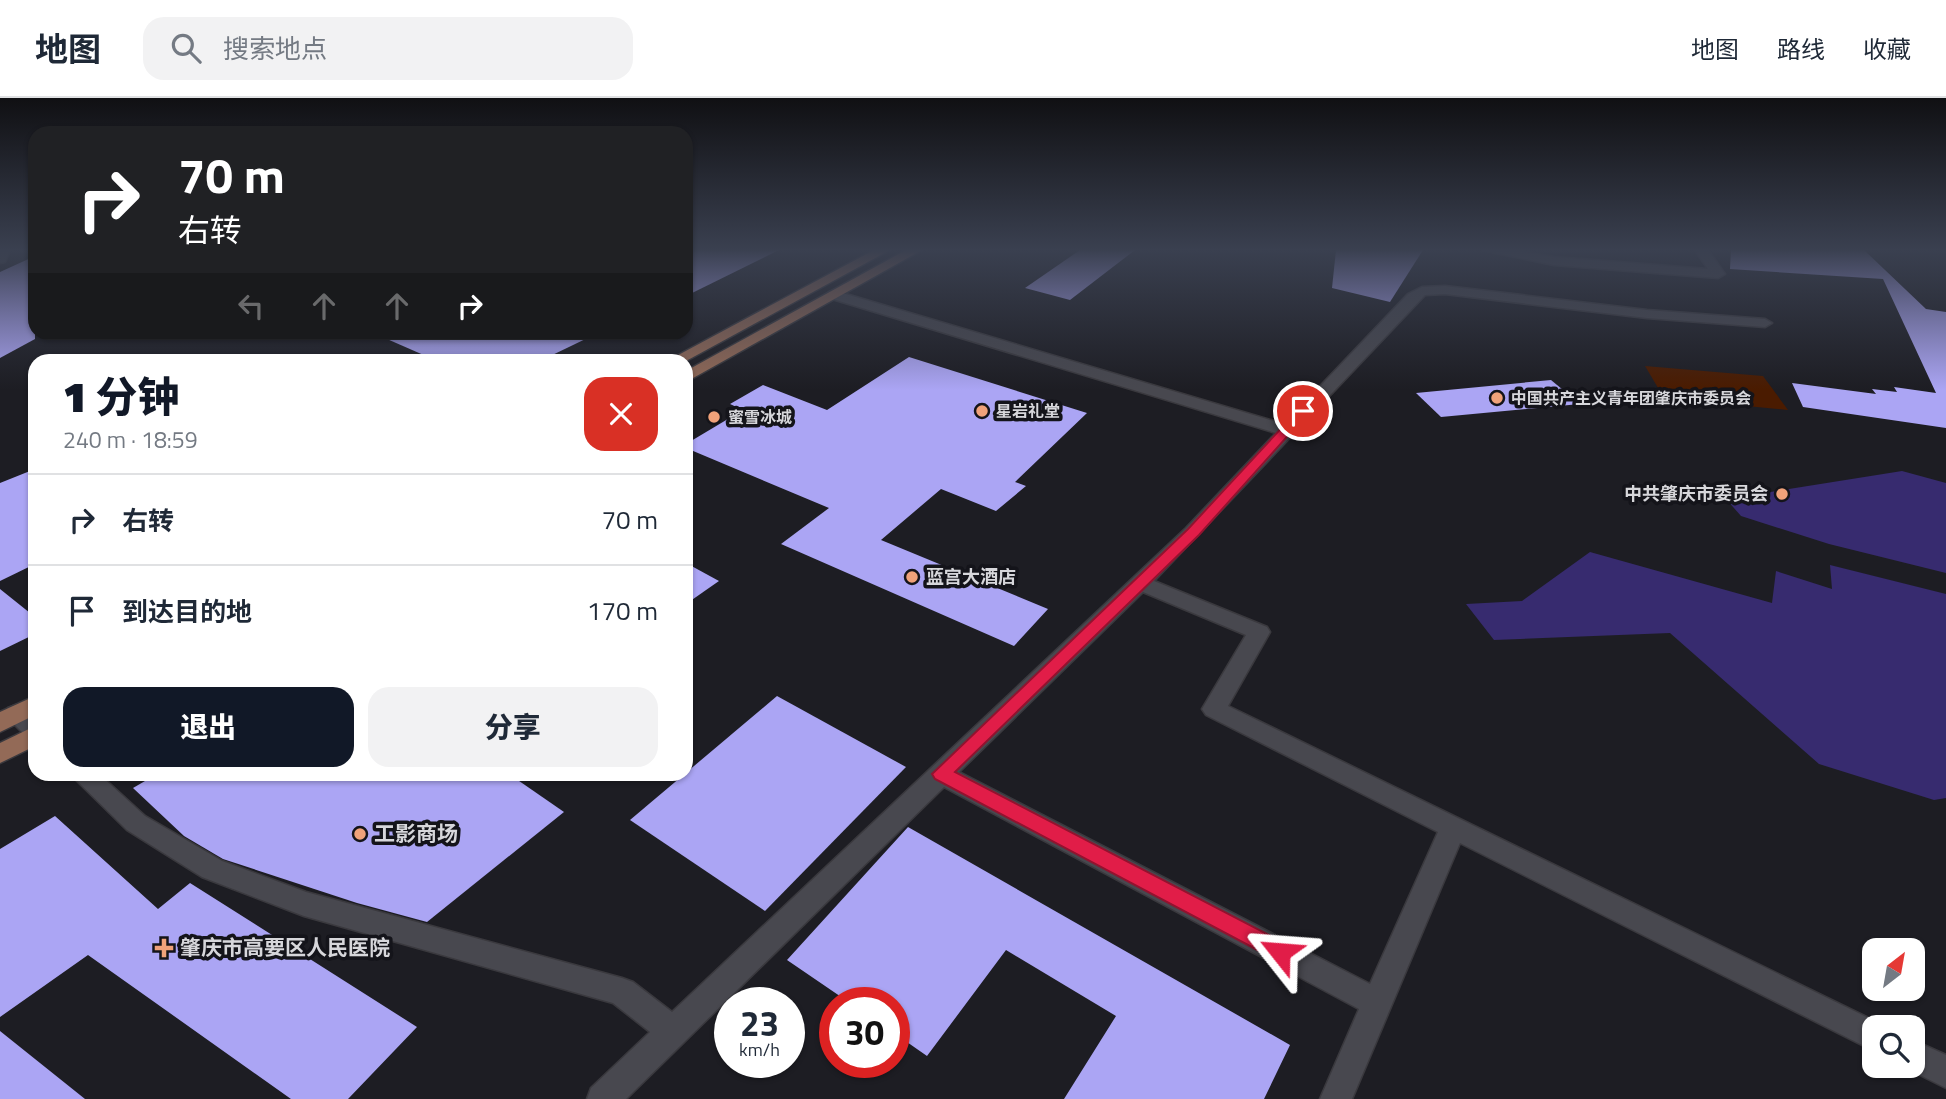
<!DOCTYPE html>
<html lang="zh">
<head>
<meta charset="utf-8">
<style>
  :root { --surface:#fff; --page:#f2f2f3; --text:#1f2937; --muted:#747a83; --line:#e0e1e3; --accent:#111827 }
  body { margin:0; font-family:"Titillium Web","Noto Sans SC",sans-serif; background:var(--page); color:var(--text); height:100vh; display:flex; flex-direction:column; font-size:26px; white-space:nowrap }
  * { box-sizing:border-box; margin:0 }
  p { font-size:23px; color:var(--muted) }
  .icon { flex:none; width:38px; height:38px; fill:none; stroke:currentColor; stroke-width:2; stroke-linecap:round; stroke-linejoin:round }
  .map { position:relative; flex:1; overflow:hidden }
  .details { position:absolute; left:28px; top:256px; width:665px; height:427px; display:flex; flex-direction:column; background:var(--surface); border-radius:21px; box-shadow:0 2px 5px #0004 }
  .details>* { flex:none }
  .guide { position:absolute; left:28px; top:28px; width:665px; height:214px; border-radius:21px; box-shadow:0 2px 5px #0004; background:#202124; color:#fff; overflow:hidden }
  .needle { width:46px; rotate:31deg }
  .fabs { position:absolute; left:1862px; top:840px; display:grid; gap:14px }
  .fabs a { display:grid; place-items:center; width:63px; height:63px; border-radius:14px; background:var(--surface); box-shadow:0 2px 5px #0004; font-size:35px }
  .speed { position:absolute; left:714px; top:889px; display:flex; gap:14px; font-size:35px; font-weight:700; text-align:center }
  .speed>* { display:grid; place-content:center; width:91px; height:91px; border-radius:50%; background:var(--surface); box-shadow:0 2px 5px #0004; line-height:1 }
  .speed small { font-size:18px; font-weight:400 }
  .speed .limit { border:10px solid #d22; background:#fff; color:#111 }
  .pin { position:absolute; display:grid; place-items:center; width:60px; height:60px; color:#fff; margin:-30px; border:4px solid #fff; border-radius:50%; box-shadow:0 2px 7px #0007 }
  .me { position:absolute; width:77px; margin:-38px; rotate:298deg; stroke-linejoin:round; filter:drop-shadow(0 0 5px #0008) }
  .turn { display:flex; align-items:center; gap:24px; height:147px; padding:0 35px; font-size:32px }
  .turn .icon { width:91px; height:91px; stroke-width:2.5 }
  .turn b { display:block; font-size:49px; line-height:60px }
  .lanes { display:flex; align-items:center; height:66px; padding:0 35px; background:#0003; justify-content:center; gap:35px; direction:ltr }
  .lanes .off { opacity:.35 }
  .round { display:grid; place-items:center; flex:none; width:74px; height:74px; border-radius:21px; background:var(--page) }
  .headline { display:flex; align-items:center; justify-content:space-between; height:119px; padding:0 35px }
  h1 { font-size:42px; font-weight:800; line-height:52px; color:var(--accent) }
  .button { display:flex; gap:14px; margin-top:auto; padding:14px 35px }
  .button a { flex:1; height:80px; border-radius:21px; background:var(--accent); color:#fff; font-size:28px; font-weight:800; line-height:80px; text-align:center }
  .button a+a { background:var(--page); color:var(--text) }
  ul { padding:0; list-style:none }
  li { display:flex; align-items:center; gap:21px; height:91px; padding:0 35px; border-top:2px solid var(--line) }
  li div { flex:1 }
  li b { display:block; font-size:26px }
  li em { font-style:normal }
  header { display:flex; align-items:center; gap:42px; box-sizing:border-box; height:98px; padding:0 35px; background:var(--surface); border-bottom:2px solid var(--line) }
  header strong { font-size:33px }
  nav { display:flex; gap:38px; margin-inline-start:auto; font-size:24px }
  .search { width:490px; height:63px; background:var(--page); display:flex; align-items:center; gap:18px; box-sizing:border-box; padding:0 24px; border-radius:21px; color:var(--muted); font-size:26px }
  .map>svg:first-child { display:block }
  .green { fill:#4a1b00 }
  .water { fill:#372b6f }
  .building { fill:#aba5f4 }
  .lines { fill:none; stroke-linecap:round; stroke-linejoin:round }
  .minor-casing { stroke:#3a393e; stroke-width:3 }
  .major-casing { stroke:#3a393e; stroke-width:3 }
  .minor { fill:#48484f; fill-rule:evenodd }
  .major { fill:#936a57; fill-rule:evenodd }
  .route { fill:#e11d48; stroke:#92132f; stroke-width:2 }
  .poi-dot { fill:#f0a27a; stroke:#14141a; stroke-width:2.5 }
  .labels { text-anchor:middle; stroke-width:7; stroke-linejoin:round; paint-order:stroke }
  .far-poi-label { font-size:16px; font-weight:bold; fill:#d7d7db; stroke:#14141a; text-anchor:start }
  .poi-label { font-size:18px; font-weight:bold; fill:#d7d7db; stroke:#14141a; text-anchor:end }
  .near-poi-label { font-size:21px; font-weight:bold; fill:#d7d7db; stroke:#14141a; text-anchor:start }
</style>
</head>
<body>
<header>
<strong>地图</strong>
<div class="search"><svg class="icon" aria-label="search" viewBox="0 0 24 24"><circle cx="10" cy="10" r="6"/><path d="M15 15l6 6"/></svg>搜索地点</div>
<nav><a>地图</a><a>路线</a><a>收藏</a></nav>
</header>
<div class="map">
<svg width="1946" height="1001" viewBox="0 0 1946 1001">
  <rect width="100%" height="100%" fill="#1d1d23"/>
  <path class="green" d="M1645,268l118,10 25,34 -124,-12z"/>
  <g class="water">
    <path d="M1902,373l44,12v90l-117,-29 -88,-28 -15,-17z"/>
    <path d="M1590,454l182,51 4,-32 56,18 -2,-24 116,29v204l-12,2 -115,-36 -149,-131 -176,7 -28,-36 56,-3z"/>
  </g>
  <g class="building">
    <path d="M686,152h93l-93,46z"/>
    <path d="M1080,152h55l-65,50 -45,-12z"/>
    <path d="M1336,152h87l-33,52 -58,-14z"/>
    <path d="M1731,152h133l62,59 20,3v116l-143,-21 -11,-24 84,11 -4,-5 25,3 -3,-5 42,6 -53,-114 -153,-10z"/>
    <path d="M35,158v83l-35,19v-86z"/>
    <path d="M371,234h229l-58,28h-107z"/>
    <path d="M909,259l178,56 -72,69 11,4 -30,25 -55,-22 -60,51 167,69 -34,37 -233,-102 48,-36 -143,-60v-4l57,-34 -13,-6 33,-19 64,25z"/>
    <path d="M1551,282l29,24 -139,13 -25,-24z"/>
    <path d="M35,371v95l-35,17v-98z"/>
    <path d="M686,465l33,18 -33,23z"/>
    <path d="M0,491l35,28v17l-35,17z"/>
    <path d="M777,598l129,71 -141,144 -135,-91z"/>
    <path d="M157,676h352l55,38 -137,110 -70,-19 -134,-44 -39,-23 -51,-48z"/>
    <path d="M55,718l103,93 32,-26 227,144 -69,72h-57l-203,-144 -88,62v-168z"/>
    <path d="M908,729l382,218 -26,54h-200l52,-83 -110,-66 -79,106 -33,-23v-30h-44l-63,-43z"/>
    <path d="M0,933l85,68h-85z"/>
  </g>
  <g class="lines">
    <defs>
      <g id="minor">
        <path d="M0,152h10l-5,12 -5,1z"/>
        <path d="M1482,152h30l42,7 154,12 -13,-19h13l17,24 -7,4 -164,-13z"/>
        <path d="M1445,188l202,24 118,9 7,4 -7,4 -118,-9 -202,-24 -20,1 -271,286 113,46 3,5 -42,74 657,320 -11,1v24l-414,-208 -108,256h-32l39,-90 -415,-222 -318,312h-39l4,-11 59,-56 -37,-29 -309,-87 -102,-39 -75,-47 -57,-56h29l46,42 77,45 84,31 316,86 11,4 39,30 514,-484 90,-95 -447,-135v-6h10l445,132 124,-130 14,-7zM1143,494l103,43 -44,74 4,6 232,117 -68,152 -411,-212z"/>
        <path d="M16,607l19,12v22l-9,-3 -22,-22 4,-6z"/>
        <path d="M1913,942l33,15v33l-44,-22h11z"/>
      </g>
      <g id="major">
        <path d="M874,152h16l-204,111 -17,-1z"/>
        <path d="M906,152h16l-236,132v-11z"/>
        <path d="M35,598v19l-35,17v-20z"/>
        <path d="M35,628v20l-35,17v-20z"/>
      </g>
    </defs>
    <use href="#minor" class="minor-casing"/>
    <use href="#major" class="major-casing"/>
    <use href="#minor" class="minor"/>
    <use href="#major" class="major"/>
  </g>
  <linearGradient id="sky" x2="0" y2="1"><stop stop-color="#101013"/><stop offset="0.52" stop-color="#3a4050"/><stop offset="1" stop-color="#3a4050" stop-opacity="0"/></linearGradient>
  <rect width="1946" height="292" fill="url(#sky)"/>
  <path class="route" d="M1299,311l11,2 -111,124 -244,237 333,173 4,7 -4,7 -8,3 -345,-183 -3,-5 256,-245z"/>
  <g class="poi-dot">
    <circle cx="1497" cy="300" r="7"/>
    <circle cx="982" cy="313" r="7"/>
    <circle cx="714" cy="319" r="7"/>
    <circle cx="1782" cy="396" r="7"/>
    <circle cx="912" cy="479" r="7"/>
    <circle cx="360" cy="736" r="7"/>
    <path d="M160.5 839.5h7v7h7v7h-7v7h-7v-7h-7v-7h7z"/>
  </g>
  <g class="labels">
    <g class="far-poi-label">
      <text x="1511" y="306">中国共产主义青年团肇庆市委员会</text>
      <text x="996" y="319">星岩礼堂</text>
      <text x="728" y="325">蜜雪冰城</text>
    </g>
    <g class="poi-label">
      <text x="1768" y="402">中共肇庆市委员会</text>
      <text x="926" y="485" text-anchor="start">蓝宫大酒店</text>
    </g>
    <g class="near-poi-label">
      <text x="374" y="743">工影商场</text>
      <text x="180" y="857">肇庆市高要区人民医院</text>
    </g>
  </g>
</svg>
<div class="fabs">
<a><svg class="needle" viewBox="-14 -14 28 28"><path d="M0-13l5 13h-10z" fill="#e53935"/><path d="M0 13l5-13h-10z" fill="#747a83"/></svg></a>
<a><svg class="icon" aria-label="search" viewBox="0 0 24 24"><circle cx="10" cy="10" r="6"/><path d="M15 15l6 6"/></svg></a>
</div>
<div class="speed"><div>23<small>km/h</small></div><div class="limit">30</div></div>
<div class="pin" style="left:1303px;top:313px;background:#d93025"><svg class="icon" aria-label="arrive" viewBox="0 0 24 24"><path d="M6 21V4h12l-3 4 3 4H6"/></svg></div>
<svg class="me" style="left:1280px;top:854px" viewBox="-20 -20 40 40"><path d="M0-17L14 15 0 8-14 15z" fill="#e11d48" stroke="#fff" stroke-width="4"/></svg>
<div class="guide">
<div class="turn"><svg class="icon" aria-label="right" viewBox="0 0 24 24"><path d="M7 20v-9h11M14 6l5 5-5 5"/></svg><div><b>70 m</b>右转</div></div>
<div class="lanes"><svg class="icon off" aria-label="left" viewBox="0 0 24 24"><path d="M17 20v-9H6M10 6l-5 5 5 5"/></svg><svg class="icon off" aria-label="ahead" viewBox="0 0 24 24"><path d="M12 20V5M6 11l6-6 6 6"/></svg><svg class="icon off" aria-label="ahead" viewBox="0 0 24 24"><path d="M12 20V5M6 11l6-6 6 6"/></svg><svg class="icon" aria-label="right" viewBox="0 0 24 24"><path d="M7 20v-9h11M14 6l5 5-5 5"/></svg></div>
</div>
<section class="details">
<div class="headline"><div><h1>1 分钟</h1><p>240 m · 18:59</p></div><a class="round" style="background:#d93025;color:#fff"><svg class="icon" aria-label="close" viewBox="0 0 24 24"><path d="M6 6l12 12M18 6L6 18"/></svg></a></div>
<ul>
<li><svg class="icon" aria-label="right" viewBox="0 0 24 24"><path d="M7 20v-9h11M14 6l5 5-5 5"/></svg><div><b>右转</b></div><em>70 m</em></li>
<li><svg class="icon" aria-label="arrive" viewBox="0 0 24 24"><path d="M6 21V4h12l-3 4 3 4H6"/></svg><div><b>到达目的地</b></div><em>170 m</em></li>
</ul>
<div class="button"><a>退出</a><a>分享</a></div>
</section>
</div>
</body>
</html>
